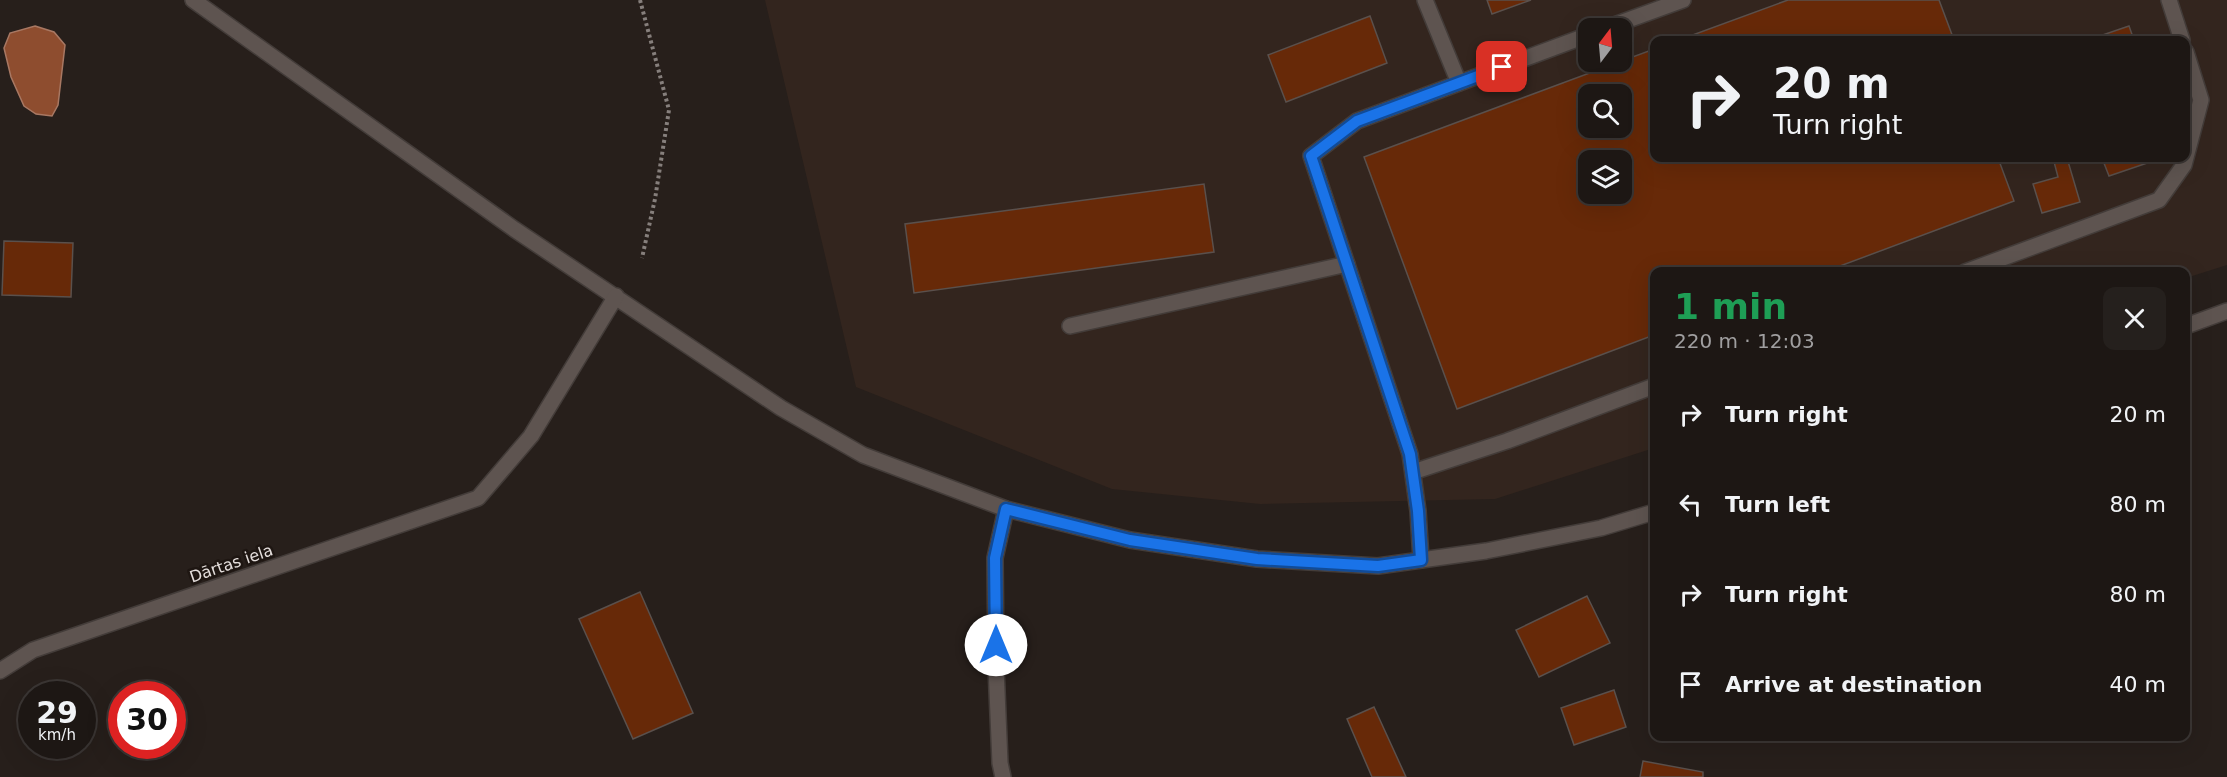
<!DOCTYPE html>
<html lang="en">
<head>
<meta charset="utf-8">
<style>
  :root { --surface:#1d1714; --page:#25201d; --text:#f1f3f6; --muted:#a09fa0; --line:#3b3634 }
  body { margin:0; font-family:"DejaVu Sans",sans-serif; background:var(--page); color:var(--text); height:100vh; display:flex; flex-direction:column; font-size:22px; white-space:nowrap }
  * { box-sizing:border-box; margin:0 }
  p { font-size:20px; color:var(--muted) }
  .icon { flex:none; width:33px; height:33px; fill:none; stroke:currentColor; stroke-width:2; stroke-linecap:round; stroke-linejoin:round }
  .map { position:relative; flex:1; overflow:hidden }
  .panel { position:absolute; left:1650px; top:267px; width:540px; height:474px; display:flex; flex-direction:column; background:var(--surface); border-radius:12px; box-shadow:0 6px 24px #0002,0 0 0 2px var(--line) }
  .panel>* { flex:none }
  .top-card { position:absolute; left:1650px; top:36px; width:540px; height:126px; border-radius:12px; box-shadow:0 6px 24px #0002,0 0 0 2px var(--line); background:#1d1714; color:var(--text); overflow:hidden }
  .needle { width:39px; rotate:16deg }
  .controls { position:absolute; left:1578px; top:18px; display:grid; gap:12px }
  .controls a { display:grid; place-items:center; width:54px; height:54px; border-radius:12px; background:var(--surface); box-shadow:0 6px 24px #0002,0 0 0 2px var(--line); font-size:30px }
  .speed { position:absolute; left:18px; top:681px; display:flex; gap:12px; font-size:30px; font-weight:700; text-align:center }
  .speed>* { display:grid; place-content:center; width:78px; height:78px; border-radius:50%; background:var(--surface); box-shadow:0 6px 24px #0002,0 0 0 2px var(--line); line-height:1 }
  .speed small { font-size:15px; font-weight:400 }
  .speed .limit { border:9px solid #d22; background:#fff; color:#111 }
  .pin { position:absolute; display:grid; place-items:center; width:51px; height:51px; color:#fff; margin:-26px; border-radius:12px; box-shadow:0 3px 9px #0006 }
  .me { position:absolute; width:66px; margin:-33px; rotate:0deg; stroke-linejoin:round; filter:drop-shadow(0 0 4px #0008) }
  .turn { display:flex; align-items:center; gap:21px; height:126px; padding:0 24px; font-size:27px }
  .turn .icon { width:78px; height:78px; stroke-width:2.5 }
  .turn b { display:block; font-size:42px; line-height:51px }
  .round { display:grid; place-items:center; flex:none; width:63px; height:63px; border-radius:12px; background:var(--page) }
  .summary { display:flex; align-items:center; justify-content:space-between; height:102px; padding:0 24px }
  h1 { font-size:36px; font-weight:600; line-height:45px; color:#1e9e55 }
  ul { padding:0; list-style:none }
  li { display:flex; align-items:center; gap:18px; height:90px; padding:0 24px }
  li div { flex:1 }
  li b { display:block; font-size:22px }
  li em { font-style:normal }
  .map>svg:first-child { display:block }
  .built { fill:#33251e; fill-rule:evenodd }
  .water { fill:#8e4d2f; stroke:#a87863; stroke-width:1.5 }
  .building { fill:#672908; stroke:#5a504c; stroke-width:1.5; fill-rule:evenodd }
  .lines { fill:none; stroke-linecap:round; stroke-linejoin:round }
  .minor-casing { stroke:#433c39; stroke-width:18 }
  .path { stroke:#867f7c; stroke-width:4; stroke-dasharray:3 3; stroke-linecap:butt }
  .minor { stroke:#5e5450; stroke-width:15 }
  .route-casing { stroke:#114b97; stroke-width:15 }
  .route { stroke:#1a73e8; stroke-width:10 }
  .labels { text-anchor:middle; stroke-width:5; stroke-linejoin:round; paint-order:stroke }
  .street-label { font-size:16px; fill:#e4dedc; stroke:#1e1612 }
</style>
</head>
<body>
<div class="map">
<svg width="2227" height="777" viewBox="0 0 2227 777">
  <rect width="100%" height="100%" fill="#271f1b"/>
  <path class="built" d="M765,0h1462v265l-41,13v-6h-532v176l-159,51 -235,5 -148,-15 -256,-102zM1588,28h34v34h-34zM1654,40h532v118h-532zM1588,94h34v34h-34zM1588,160h34v34h-34z"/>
  <path class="water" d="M35,26l19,6 11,13 -7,60 -6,11 -16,-2 -12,-8 -13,-29 -7,-29 6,-15z"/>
  <g class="building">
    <path d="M1487,0h44l-39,14z"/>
    <path d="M1788,0h151l15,40h-275z"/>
    <path d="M1370,16l17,47 -101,39 -18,-47z"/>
    <path d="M2129,26l5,14h-46z"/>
    <path d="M1654,49v109h344l16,43 -190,71h-170v63l-197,74 -93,-252zM1588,94h34v34h-34zM1588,160h34v34h-34z"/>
    <path d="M2053,158h14l13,44 -38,11 -9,-29 25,-7z"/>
    <path d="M2102,158h60l-53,18z"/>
    <path d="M1204,184l10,68 -300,41 -9,-69z"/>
    <path d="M4,241l69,2 -2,54 -69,-2z"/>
    <path d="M640,592l53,121 -60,26 -54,-120z"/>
    <path d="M1587,596l23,47 -71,34 -23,-47z"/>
    <path d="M1614,690l12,37 -52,18 -13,-37z"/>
    <path d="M1374,707l32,70h-34l-25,-58z"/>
    <path d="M1643,761l60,11v5h-63z"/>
  </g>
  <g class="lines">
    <defs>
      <g id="minor">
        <path d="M193,0l321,229 267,179 82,47 143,54 124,31 127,19 121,7 108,-15 115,-23 53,-16"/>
        <path d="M1425,0l34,83"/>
        <path d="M2169,0l13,40"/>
        <path d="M1606,28l77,-28"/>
        <path d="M1965,272l194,-72 25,-35 17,-65 -15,-48"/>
        <path d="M1070,326l277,-62"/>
        <path d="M2186,326l41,-15"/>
        <path d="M1413,472l94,-31 147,-55"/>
        <path d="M1421,560l-3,-49 -8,-57 -99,-298 46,-35 231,-86"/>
        <path d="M0,671l33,-21 445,-152 53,-62 85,-140"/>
        <path d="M1003,777l-3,-14 -4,-96 -1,-109 11,-49"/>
      </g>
    </defs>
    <use href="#minor" class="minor-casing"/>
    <path class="path" d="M640,0l29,110 -14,89 -13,59"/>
    <use href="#minor" class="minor"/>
  </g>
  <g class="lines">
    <defs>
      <path id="route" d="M996,645l-1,-87 11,-49 124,31 127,19 121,7 43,-6 -3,-49 -8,-57 -99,-298 46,-35 145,-54"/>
    </defs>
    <use href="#route" class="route-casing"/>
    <use href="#route" class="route"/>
  </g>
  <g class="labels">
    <g class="street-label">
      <text transform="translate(231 563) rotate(-19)" y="6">Dārtas iela</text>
    </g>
  </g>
</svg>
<div class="controls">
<a><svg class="needle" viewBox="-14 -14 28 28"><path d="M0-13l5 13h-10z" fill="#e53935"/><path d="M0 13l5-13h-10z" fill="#a09fa0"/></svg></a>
<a><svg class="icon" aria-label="search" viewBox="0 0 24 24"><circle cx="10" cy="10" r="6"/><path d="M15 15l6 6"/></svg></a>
<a><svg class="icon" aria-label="layers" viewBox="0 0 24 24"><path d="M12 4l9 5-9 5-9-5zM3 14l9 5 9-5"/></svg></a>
</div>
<div class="speed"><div>29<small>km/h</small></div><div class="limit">30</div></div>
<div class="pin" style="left:1502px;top:67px;background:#d93025"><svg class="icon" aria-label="arrive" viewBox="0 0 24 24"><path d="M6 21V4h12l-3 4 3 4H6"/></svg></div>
<svg class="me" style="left:996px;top:645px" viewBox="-20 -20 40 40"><circle r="19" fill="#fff"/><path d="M0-13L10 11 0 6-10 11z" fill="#1a73e8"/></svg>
<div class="top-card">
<div class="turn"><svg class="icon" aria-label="right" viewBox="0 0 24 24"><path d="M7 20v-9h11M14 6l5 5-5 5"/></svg><div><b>20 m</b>Turn right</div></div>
</div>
<section class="panel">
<div class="summary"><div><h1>1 min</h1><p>220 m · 12:03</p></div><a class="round"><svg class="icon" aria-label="close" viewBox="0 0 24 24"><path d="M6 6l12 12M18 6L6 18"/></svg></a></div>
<ul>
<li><svg class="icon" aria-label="right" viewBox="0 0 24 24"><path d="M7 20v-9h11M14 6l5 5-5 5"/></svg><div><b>Turn right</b></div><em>20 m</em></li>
<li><svg class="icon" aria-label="left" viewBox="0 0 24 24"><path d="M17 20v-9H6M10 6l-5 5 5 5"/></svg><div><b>Turn left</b></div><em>80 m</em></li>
<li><svg class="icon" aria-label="right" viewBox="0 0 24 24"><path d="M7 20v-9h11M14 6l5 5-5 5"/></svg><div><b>Turn right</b></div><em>80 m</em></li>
<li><svg class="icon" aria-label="arrive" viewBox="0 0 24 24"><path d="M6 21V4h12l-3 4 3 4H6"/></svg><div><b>Arrive at destination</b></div><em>40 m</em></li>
</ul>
</section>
</div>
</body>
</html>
